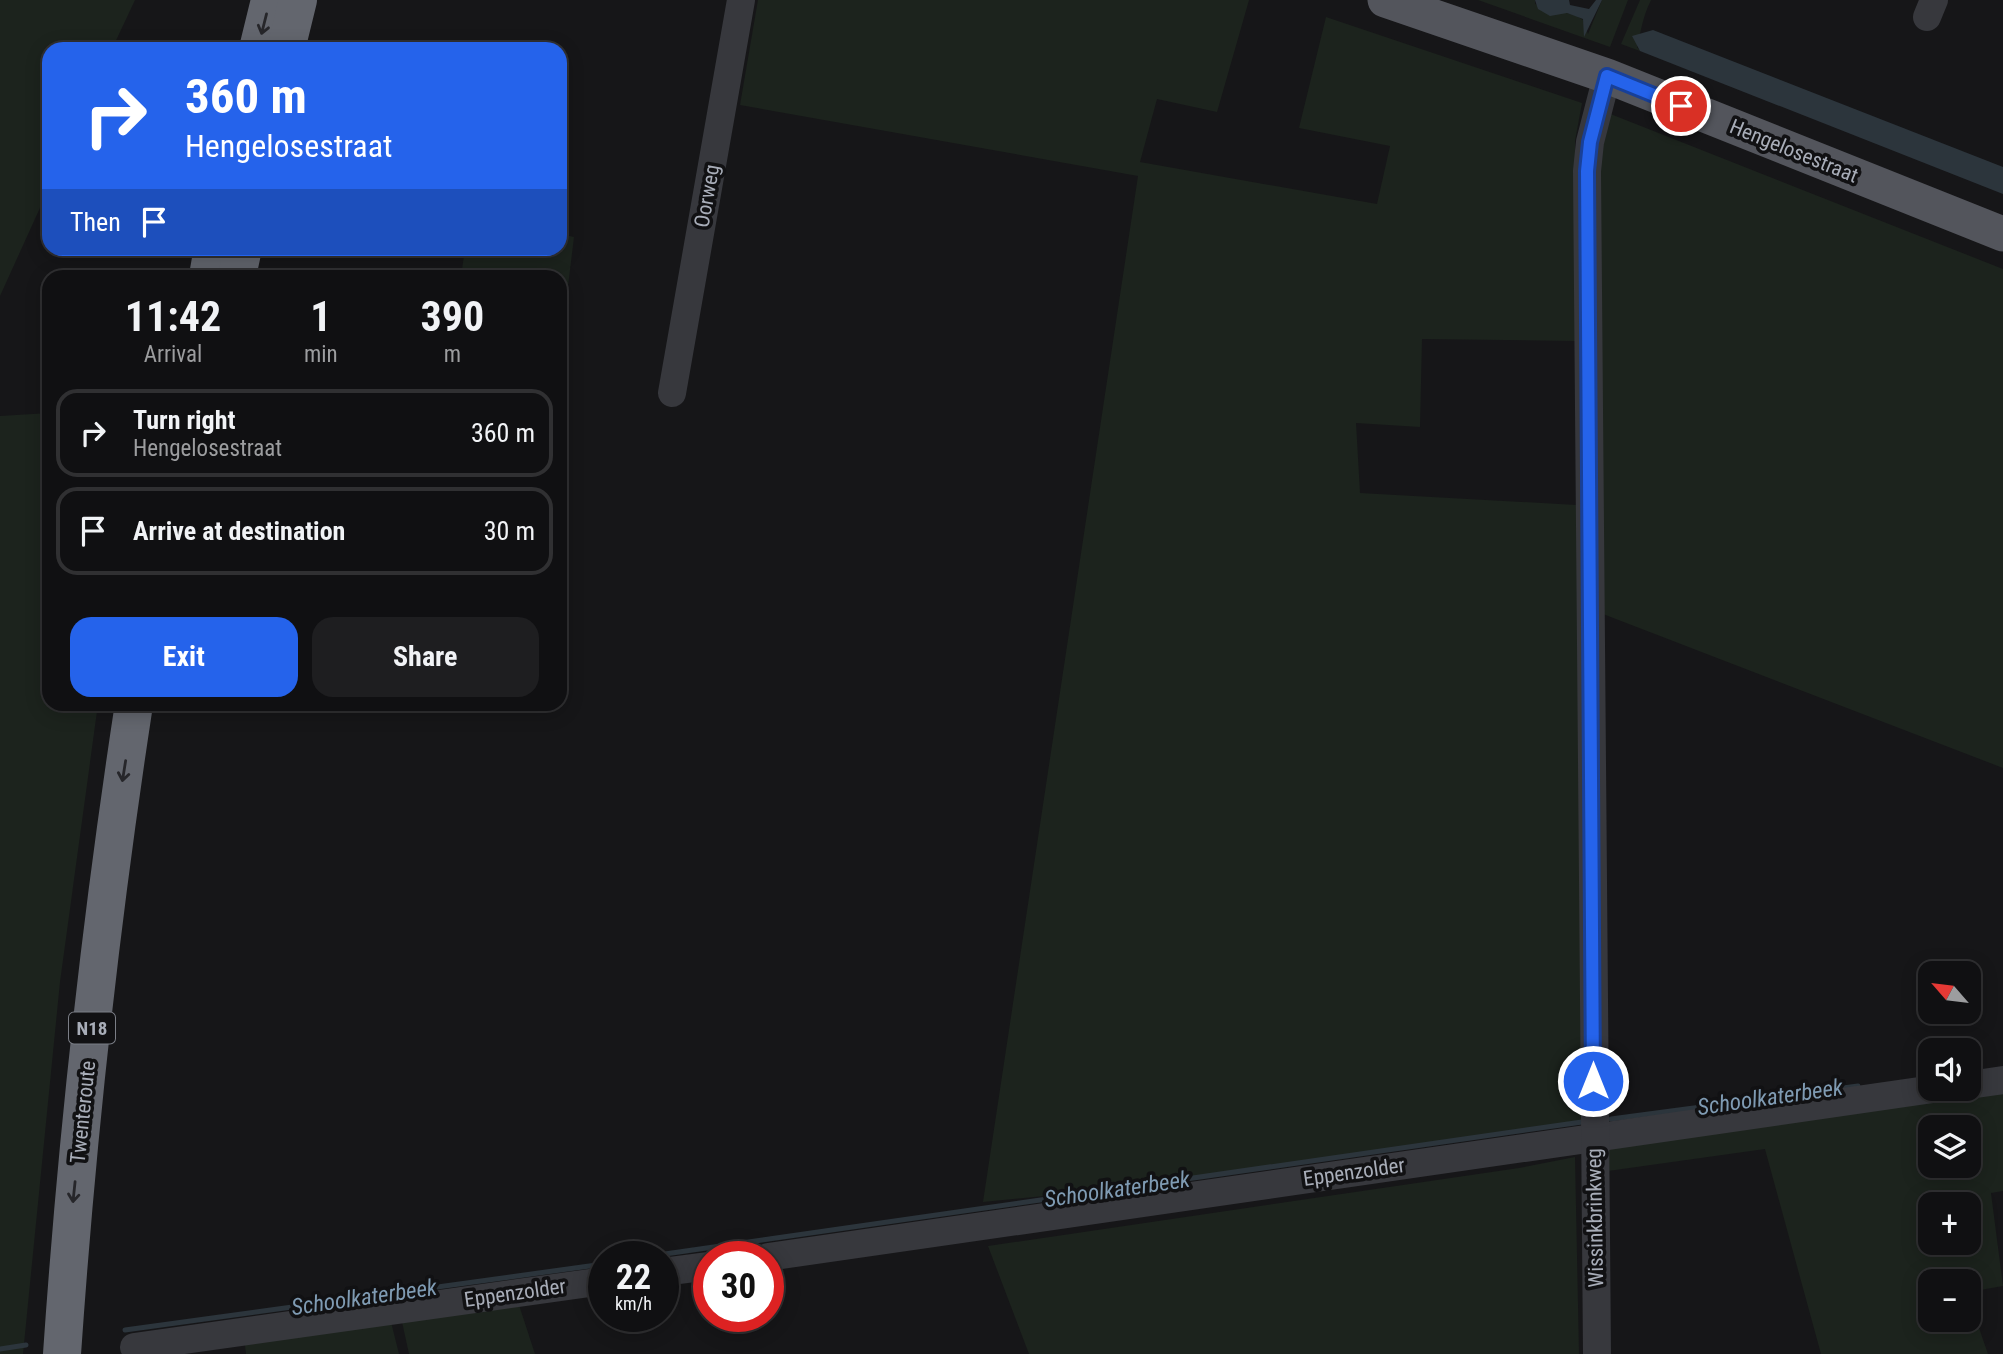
<!DOCTYPE html>
<html lang="en">
<head>
<meta charset="utf-8">
<style>
  :root { --surface:#101012; --page:#1e1e20; --text:#f1f3f6; --muted:#9c9d9f; --line:#303032; --accent:#2563eb }
  body { margin:0; font-family:"Roboto Condensed",sans-serif; background:var(--page); color:var(--text); height:100vh; display:flex; flex-direction:column; font-size:26px; white-space:nowrap }
  * { box-sizing:border-box; margin:0 }
  p { font-size:23px; color:var(--muted) }
  .icon { flex:none; width:38px; height:38px; fill:none; stroke:currentColor; stroke-width:2; stroke-linecap:round; stroke-linejoin:round }
  .map { position:relative; flex:1; overflow:hidden }
  .drawer { position:absolute; left:42px; top:270px; width:525px; height:441px; display:flex; flex-direction:column; background:var(--surface); border-radius:21px; box-shadow:0 4px 18px #0003,0 0 0 2px var(--line) }
  .drawer>* { flex:none }
  .top-card { position:absolute; left:42px; top:42px; width:525px; height:214px; border-radius:21px; box-shadow:0 4px 18px #0003,0 0 0 2px var(--line); background:#2563eb; color:#fff; overflow:hidden }
  .needle { width:46px; rotate:298deg }
  .tools { position:absolute; left:1918px; top:961px; display:grid; gap:14px }
  .tools a { display:grid; place-items:center; width:63px; height:63px; border-radius:14px; background:var(--surface); box-shadow:0 4px 18px #0003,0 0 0 2px var(--line); font-size:35px }
  .speed { position:absolute; left:588px; top:1241px; display:flex; gap:14px; font-size:35px; font-weight:700; text-align:center }
  .speed>* { display:grid; place-content:center; width:91px; height:91px; border-radius:50%; background:var(--surface); box-shadow:0 4px 18px #0003,0 0 0 2px var(--line); line-height:1 }
  .speed small { font-size:18px; font-weight:400 }
  .speed .limit { border:10px solid #d22; background:#fff; color:#111 }
  .pin { position:absolute; display:grid; place-items:center; width:60px; height:60px; color:#fff; margin:-30px; border:4px solid #fff; border-radius:50%; box-shadow:0 2px 7px #0007 }
  .me { position:absolute; width:77px; margin:-38px; rotate:0deg; stroke-linejoin:round; filter:drop-shadow(0 0 5px #0008) }
  .turn { display:flex; align-items:center; gap:24px; height:147px; padding:0 28px; font-size:32px }
  .turn .icon { width:91px; height:91px; stroke-width:2.5 }
  .turn b { display:block; font-size:49px; line-height:60px }
  .then { display:flex; align-items:center; height:66px; padding:0 28px; background:#0003; gap:14px; font-size:26px }
  .eta { display:flex; justify-content:space-evenly; align-items:center; height:119px; text-align:center }
  .eta b { font-size:42px; font-weight:700; line-height:49px }
  .action { display:flex; gap:14px; margin-top:auto; padding:14px 28px }
  .action a { flex:1; height:80px; border-radius:21px; background:var(--accent); color:#fff; font-size:28px; font-weight:700; line-height:80px; text-align:center }
  .action a+a { background:var(--page); color:var(--text) }
  ul { padding:0; list-style:none }
  li { display:flex; align-items:center; gap:21px; height:88px; margin:0 14px 10px; padding:0 14px; border:4px solid var(--line); border-radius:21px }
  li div { flex:1 }
  li b { display:block; font-size:26px }
  li em { font-style:normal }
  .map>svg:first-child { display:block }
  .green { fill:#1c231d; fill-rule:evenodd }
  .water { fill:#2c353c }
  .lines { fill:none; stroke-linecap:round; stroke-linejoin:round }
  .stream { stroke:#2c353c; stroke-width:5 }
  .minor { stroke:#37383d; stroke-width:28 }
  .major { stroke:#53555c; stroke-width:35 }
  .highway { stroke:#63666e; stroke-width:38 }
  .oneway { stroke:#26262a }
  .route-casing { stroke:#184099; stroke-width:18 }
  .route { stroke:#2563eb; stroke-width:12 }
  .labels { text-anchor:middle; stroke-width:7; stroke-linejoin:round; paint-order:stroke }
  .shield { fill:#111113; stroke:#7b7e86; stroke-width:2 }
  .shield-label { font-size:19px; font-weight:bold; fill:#a8adb8 }
  .street-label { font-size:21px; fill:#a8adb8; stroke:#111113 }
  .water-label { font-size:23px; font-style:italic; fill:#7f9bb3; stroke:#111113 }
</style>
</head>
<body>
<div class="map">
<svg width="2003" height="1354" viewBox="0 0 2003 1354">
  <rect width="100%" height="100%" fill="#161618"/>
  <g class="green">
    <path d="M0,0h135l-23,49h-63v139l-49,108z"/>
    <path d="M758,0h491l-32,112 -60,-13 -17,63 237,42 13,-58 -91,-18 27,-111 256,86 -7,38 1,200 -154,-2 -2,88 -64,-4 4,70 217,12 5,617 -486,69 -113,11 155,-1026 -398,-71z"/>
    <path d="M1478,0h57v4l42,12 6,4 5,14 14,-34h26l-18,47z"/>
    <path d="M1640,0h11c-8,16 -10,30 -14,47l3,4 -19,-7z"/>
    <path d="M1608,113l395,156v499l-400,-154 -10,-453z"/>
    <path d="M560,234l14,3 -8,66h-6v-27h-99l4,-27 95,-1z"/>
    <path d="M49,413v291h49l-38,278 -37,372h-23v-938z"/>
    <path d="M2003,1091v100l-12,2 12,93 -34,6v-11h-39v39h39v-21l19,55h-167l-56,-205 -157,22v-23zM1930,1127h39v39h-39zM1930,1204h39v38h-39z"/>
    <path d="M1575,1157l4,197h-550l-41,-108 531,-78z"/>
    <path d="M519,1305l16,49h-126l-7,-32z"/>
    <path d="M391,1322l8,32h-153l-1,-9z"/>
  </g>
  <g class="water">
    <path d="M1535,0h34l1,5 19,4 7,-9h6l-18,37 -1,-18 -16,-6 -17,3 -12,-7z"/>
    <path d="M1653,30l350,137v27l-363,-143 -8,-15z"/>
  </g>
  <g class="lines">
    <g class="stream">
      <path d="M1611,1119l247,-33"/>
      <path d="M651,1256l931,-134"/>
      <path d="M125,1330l479,-66"/>
      <path d="M0,1349l26,-4"/>
    </g>
    <g class="minor">
      <path d="M1927,17l7,-17"/>
      <path d="M672,393l69,-393"/>
      <path d="M1969,1085l34,-5"/>
      <path d="M768,1257l1172,-169"/>
      <path d="M663,1272l46,-6"/>
      <path d="M134,1347l470,-66"/>
      <path d="M1597,1354l-10,-1183 3,-29 17,-66"/>
    </g>
    <path class="major" d="M1385,0l222,76 396,158"/>
    <g class="highway">
      <path d="M258,49l12,-49"/>
      <path d="M286,49l12,-49"/>
      <path d="M208,276l5,-28"/>
      <path d="M237,276l6,-28"/>
      <path d="M62,1354c15,-218 39,-435 72,-650"/>
    </g>
  </g>
  <defs><path id="oneway-shaft" d="M-6 0H5M1.5-3L5.5 0L1.5 3" fill="none" stroke-width="1.6" stroke-linecap="round" stroke-linejoin="round" transform="scale(1.75)"/></defs>
  <g class="oneway">
    <use href="#oneway-shaft" transform="translate(264 24) rotate(104)"/>
    <use href="#oneway-shaft" transform="translate(124 771) rotate(99)"/>
    <use href="#oneway-shaft" transform="translate(74 1192) rotate(96)"/>
  </g>
  <g class="lines">
    <defs>
      <path id="route" d="M1593,1081l-6,-910 3,-29 17,-66 74,30"/>
    </defs>
    <use href="#route" class="route-casing"/>
    <use href="#route" class="route"/>
  </g>
  <g class="labels">
    <rect class="shield" x="69" y="1012.5" width="46" height="31" rx="5"/>
    <g class="shield-label">
      <text x="92" y="1035">N18</text>
    </g>
    <g class="street-label">
      <text transform="translate(1794 151) rotate(22)" y="7">Hengelosestraat</text>
      <text transform="translate(707 196) rotate(-80)" y="7">Oorweg</text>
      <text transform="translate(83 1112) rotate(-84)" y="7">Twenteroute</text>
      <text transform="translate(1354 1172) rotate(-8)" y="7">Eppenzolder</text>
      <text transform="translate(1595 1218) rotate(-91)" y="7">Wissinkbrinkweg</text>
      <text transform="translate(515 1293) rotate(-8)" y="7">Eppenzolder</text>
    </g>
    <g class="water-label">
      <text transform="translate(1770 1097) rotate(-8)" y="8">Schoolkaterbeek</text>
      <text transform="translate(1117 1189) rotate(-8)" y="8">Schoolkaterbeek</text>
      <text transform="translate(364 1297) rotate(-8)" y="8">Schoolkaterbeek</text>
    </g>
  </g>
</svg>
<div class="tools">
<a><svg class="needle" viewBox="-14 -14 28 28"><path d="M0-13l5 13h-10z" fill="#e53935"/><path d="M0 13l5-13h-10z" fill="#9c9d9f"/></svg></a>
<a><svg class="icon" aria-label="sound" viewBox="0 0 24 24"><path d="M4 9h4l5-4v14l-5-4H4zM17 9q2 3 0 6"/></svg></a>
<a><svg class="icon" aria-label="layers" viewBox="0 0 24 24"><path d="M12 4l9 5-9 5-9-5zM3 14l9 5 9-5"/></svg></a>
<a>+</a>
<a>−</a>
</div>
<div class="speed"><div>22<small>km/h</small></div><div class="limit">30</div></div>
<div class="pin" style="left:1681px;top:106px;background:#d93025"><svg class="icon" aria-label="arrive" viewBox="0 0 24 24"><path d="M6 21V4h12l-3 4 3 4H6"/></svg></div>
<svg class="me" style="left:1593px;top:1081px" viewBox="-20 -20 40 40"><circle r="17" fill="#2563eb" stroke="#fff" stroke-width="3"/><path d="M0-11L8 9 0 5-8 9z" fill="#fff"/></svg>
<div class="top-card">
<div class="turn"><svg class="icon" aria-label="right" viewBox="0 0 24 24"><path d="M7 20v-9h11M14 6l5 5-5 5"/></svg><div><b>360 m</b>Hengelosestraat</div></div>
<div class="then">Then<svg class="icon" aria-label="arrive" viewBox="0 0 24 24"><path d="M6 21V4h12l-3 4 3 4H6"/></svg></div>
</div>
<section class="drawer">
<div class="eta">
<div><b>11:42</b><p>Arrival</p></div>
<div><b>1</b><p>min</p></div>
<div><b>390</b><p>m</p></div>
</div>
<ul>
<li><svg class="icon" aria-label="right" viewBox="0 0 24 24"><path d="M7 20v-9h11M14 6l5 5-5 5"/></svg><div><b>Turn right</b><p>Hengelosestraat</p></div><em>360 m</em></li>
<li><svg class="icon" aria-label="arrive" viewBox="0 0 24 24"><path d="M6 21V4h12l-3 4 3 4H6"/></svg><div><b>Arrive at destination</b></div><em>30 m</em></li>
</ul>
<div class="action"><a>Exit</a><a>Share</a></div>
</section>
</div>
</body>
</html>
